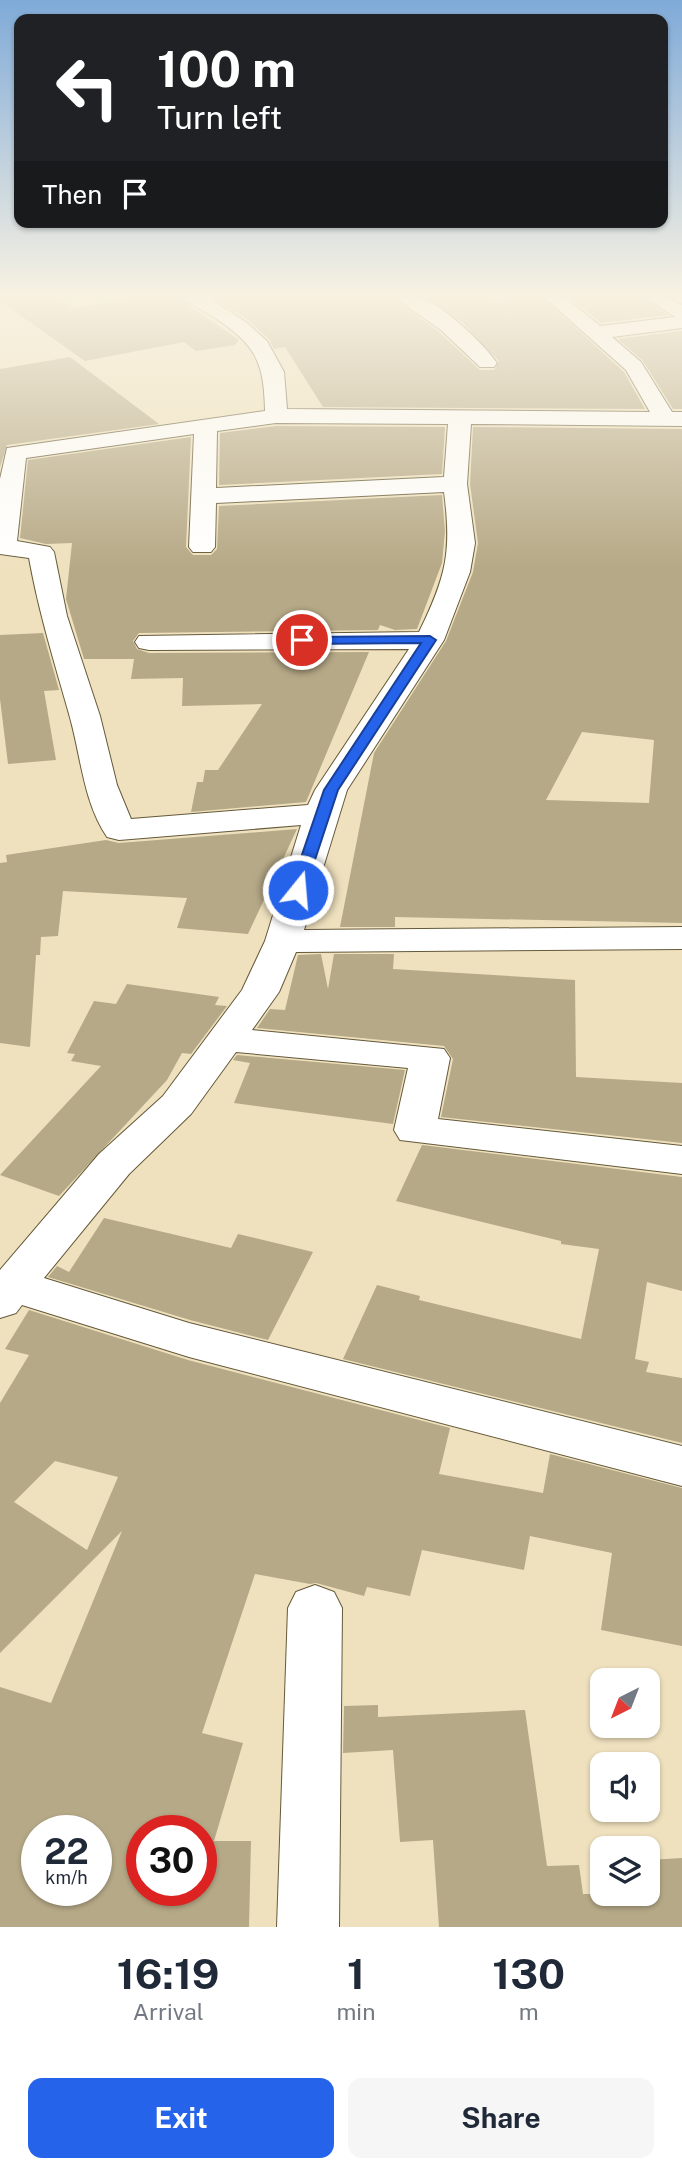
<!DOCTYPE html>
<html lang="en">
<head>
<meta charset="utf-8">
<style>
  :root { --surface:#fff; --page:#f6f6f7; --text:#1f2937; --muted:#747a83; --accent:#2563eb }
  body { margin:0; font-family:"Public Sans",sans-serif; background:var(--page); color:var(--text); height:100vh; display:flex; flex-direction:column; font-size:26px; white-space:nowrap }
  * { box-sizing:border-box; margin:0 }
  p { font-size:23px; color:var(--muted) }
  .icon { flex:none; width:38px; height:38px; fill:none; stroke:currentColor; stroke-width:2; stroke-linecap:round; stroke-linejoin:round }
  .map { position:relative; height:1927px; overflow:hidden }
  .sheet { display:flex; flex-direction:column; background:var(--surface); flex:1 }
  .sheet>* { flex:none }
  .banner { position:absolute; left:14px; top:14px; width:654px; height:214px; border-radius:14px; box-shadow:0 2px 5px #0004; background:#202124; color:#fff; overflow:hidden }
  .needle { width:46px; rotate:222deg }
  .buttons { position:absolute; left:590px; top:1668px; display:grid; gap:14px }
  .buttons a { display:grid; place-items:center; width:70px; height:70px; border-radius:14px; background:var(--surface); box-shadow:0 2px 5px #0004; font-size:35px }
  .speed { position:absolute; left:21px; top:1815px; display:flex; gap:14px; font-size:35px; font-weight:700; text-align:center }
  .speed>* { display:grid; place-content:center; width:91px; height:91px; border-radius:50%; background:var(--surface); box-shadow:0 2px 5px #0004; line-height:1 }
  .speed small { font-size:18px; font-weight:400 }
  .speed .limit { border:10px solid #d22; background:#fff; color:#111 }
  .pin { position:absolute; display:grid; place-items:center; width:60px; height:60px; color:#fff; margin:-30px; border:4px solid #fff; border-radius:50%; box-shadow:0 2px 7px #0007 }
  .me { position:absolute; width:77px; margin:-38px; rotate:17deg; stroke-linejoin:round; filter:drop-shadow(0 0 5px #0008) }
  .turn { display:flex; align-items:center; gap:24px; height:147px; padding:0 28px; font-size:32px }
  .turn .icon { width:91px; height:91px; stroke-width:2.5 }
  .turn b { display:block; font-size:49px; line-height:60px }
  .then { display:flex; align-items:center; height:66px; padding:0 28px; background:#0003; gap:14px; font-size:26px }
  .eta { display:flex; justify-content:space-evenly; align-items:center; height:119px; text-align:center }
  .eta b { font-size:42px; font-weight:700; line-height:49px }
  .primary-button { display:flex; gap:14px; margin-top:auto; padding:14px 28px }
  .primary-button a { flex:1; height:80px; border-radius:14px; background:var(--accent); color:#fff; font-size:28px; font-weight:700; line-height:80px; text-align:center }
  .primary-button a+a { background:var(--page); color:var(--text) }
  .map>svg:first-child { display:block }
  .building { fill:#b6a987; fill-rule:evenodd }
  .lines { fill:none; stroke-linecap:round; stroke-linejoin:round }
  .street-casing { stroke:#645939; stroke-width:2 }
  .street { fill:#fff; fill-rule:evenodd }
  .route { fill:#2563eb; stroke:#184099; stroke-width:2 }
</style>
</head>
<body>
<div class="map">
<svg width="682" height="1927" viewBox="0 0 682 1927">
  <rect width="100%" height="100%" fill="#efe1be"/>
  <g class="building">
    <path d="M0,297h56l18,11 68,-11h40l6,8 51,35 -4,5 -39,6 -12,-9 -99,19 -85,-60z"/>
    <path d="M211,297h181l47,35 41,38h14l5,-9 -37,-39 -38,-25h63l3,3 52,-3 82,75 21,37 -322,-2 -38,-60 -11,2 -5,-10 -21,-19z"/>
    <path d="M569,297h74l25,18 -67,8z"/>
    <path d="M682,331v78h-9l-30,-48 -25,-22z"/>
    <path d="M70,357l89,67 -152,21 -7,22v-98z"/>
    <path d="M276,426l169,1 -3,47 -223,11 1,-52z"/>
    <path d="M473,427l209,2v494l-287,-6v10h-55l34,-174 72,-112 27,-69 5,-29 -8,-59zM582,732l72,8 -5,63 -103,-3z"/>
    <path d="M191,437l-5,110 7,8h18l6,-6 2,-43 223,-11 3,36 -3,32 -25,66 -22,1 -15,-5 -2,5 -239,3 -6,8 4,8 12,4 220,-1 -63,150 -115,10 6,-30h6l2,-12h13l44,-66 -80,2 1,-28 -52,1 3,-20h-50l-18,-60 6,-56 -26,1 -26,-6 8,-78z"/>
    <path d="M43,633l16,57 -15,1 12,69 -48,4 -8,-65v-64z"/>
    <path d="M297,829l-49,105 -71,-6 10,-30 -124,-7 -5,45 -17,1 -1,18h-4l-6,92 -30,-4v-180l7,-1 -1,-7 100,-15 13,3z"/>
    <path d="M321,954l7,35 6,-35h60l-1,15 182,11 1,97 106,6v60l-241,-26 12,-58 -9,-13 -187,-18 13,-19 15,1 13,-55z"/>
    <path d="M127,984l92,13 -4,8 12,1 -36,48 -9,-1 -15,27 -108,116 -59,-21 101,-109 -30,-5 4,-7 -8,-1 27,-52 22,3z"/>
    <path d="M237,1055l168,15 -12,54 -159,-21 16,-40 -17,-3z"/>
    <path d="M422,1145l260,32v114l-35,-9 -12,77 14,3 -3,10 36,6v65l-339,-84 34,-74 43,11 -1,4 162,39 18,-90 -38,-5v-3l-165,-40z"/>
    <path d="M104,1218l127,30 7,-14 75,18 -45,88 -78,-20 -142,-43 9,-11 12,6z"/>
    <path d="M29,1310l159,50 262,68 -11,46 104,19 7,-39 132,34v158l-81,-16 11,-77 -82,-17 -6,34 -102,-20 -12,46 -43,-9 -3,9 -48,-13 -6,1 -55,-10 -53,159 41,10 -29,98h37l-2,86h-249v-240l51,16 71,-172 -122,122v-250l29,-48 -24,-6zM55,1461l63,16 -31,73 -73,-48zM37,1830h59v60h-59zM142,1830h59v60h-59z"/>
    <path d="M378,1705v12l147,-7 22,156 32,-1 4,29h65v-34l34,-2v69h-243l-6,-87 -33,2 -7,-92 -50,3 1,-47z"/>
  </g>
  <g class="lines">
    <defs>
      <g id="street">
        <path d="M185,297h22l39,25 21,19 17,31 3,37 363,3 -24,-42 -82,-73h21l35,29 75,-9 -30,-20h22l15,8v23l-70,9 29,25 31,50h10v14l-211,-2 -4,60 8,59 -5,29 -26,68 -97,150 -43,140 378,-3v22l-386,3 -17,40 -27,38 192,19 6,9 -12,61 244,27v28l-282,-34 -6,-10 14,-62 -172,-16 -45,62 -62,60 -85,104 145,45 493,123v40l-493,-129 -167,-52 -6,8 -16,5v-48l99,-116 64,-58 79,-106 23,-49 36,-116 -182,15 -12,-3c-24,-35 -26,-82 -38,-123 -15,-53 -30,-101 -40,-156l-29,-4v-75l7,-31 258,-37c-1,-51 -10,-67 -53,-95 -9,-6 -22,-11 -27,-19zM276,423l172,1 -4,53 -228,11 1,-57zM194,434l-5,113 4,5h18l4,-5 1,-44 228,-11c8,60 2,85 -25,140l-280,4 -4,6 4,6 10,2 260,-1 -94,141 -7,15 -177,14 -14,-34 -17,-69 -33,-100 -13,-64 -4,-5 -33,-6 9,-83z"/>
        <path d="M394,297c7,0 15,-1 22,0 23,3 68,47 81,66l-3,4h-14l-39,-37z"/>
        <path d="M315,1585l19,7 8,16 -3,319h-62l11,-319 8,-16z"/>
      </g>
    </defs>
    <use href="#street" class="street-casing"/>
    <use href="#street" class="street"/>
  </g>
  <linearGradient id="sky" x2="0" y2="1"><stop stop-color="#7faad8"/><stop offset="0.52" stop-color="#f8f2e2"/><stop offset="1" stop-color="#f8f2e2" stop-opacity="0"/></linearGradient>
  <rect width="682" height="567" fill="url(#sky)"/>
  <path class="route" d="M430,636l6,4 -98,150 -33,100 -7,5 -5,-2 -3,-3 34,-100 97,-147 -119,1 -6,-4 6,-3z"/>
</svg>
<div class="buttons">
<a><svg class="needle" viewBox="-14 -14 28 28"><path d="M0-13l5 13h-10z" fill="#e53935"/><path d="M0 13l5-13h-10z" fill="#747a83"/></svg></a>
<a><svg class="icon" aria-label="sound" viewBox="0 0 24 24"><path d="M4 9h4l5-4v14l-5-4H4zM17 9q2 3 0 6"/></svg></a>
<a><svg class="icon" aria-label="layers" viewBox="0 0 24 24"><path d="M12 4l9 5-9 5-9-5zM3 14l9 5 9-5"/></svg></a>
</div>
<div class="speed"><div>22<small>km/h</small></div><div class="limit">30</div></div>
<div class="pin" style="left:302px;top:640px;background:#d93025"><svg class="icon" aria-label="arrive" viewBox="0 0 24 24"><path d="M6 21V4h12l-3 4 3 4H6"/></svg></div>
<svg class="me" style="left:298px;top:890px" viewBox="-20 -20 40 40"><circle r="17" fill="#2563eb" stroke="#fff" stroke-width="3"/><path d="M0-11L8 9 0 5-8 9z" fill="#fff"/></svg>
<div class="banner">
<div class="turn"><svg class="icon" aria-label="left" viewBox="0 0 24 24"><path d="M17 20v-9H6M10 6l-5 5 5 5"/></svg><div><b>100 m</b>Turn left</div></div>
<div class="then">Then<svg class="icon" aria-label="arrive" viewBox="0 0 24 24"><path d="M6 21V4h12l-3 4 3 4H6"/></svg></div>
</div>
</div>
<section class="sheet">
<div class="eta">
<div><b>16:19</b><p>Arrival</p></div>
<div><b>1</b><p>min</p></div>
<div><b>130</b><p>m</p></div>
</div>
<div class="primary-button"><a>Exit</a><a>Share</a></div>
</section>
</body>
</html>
